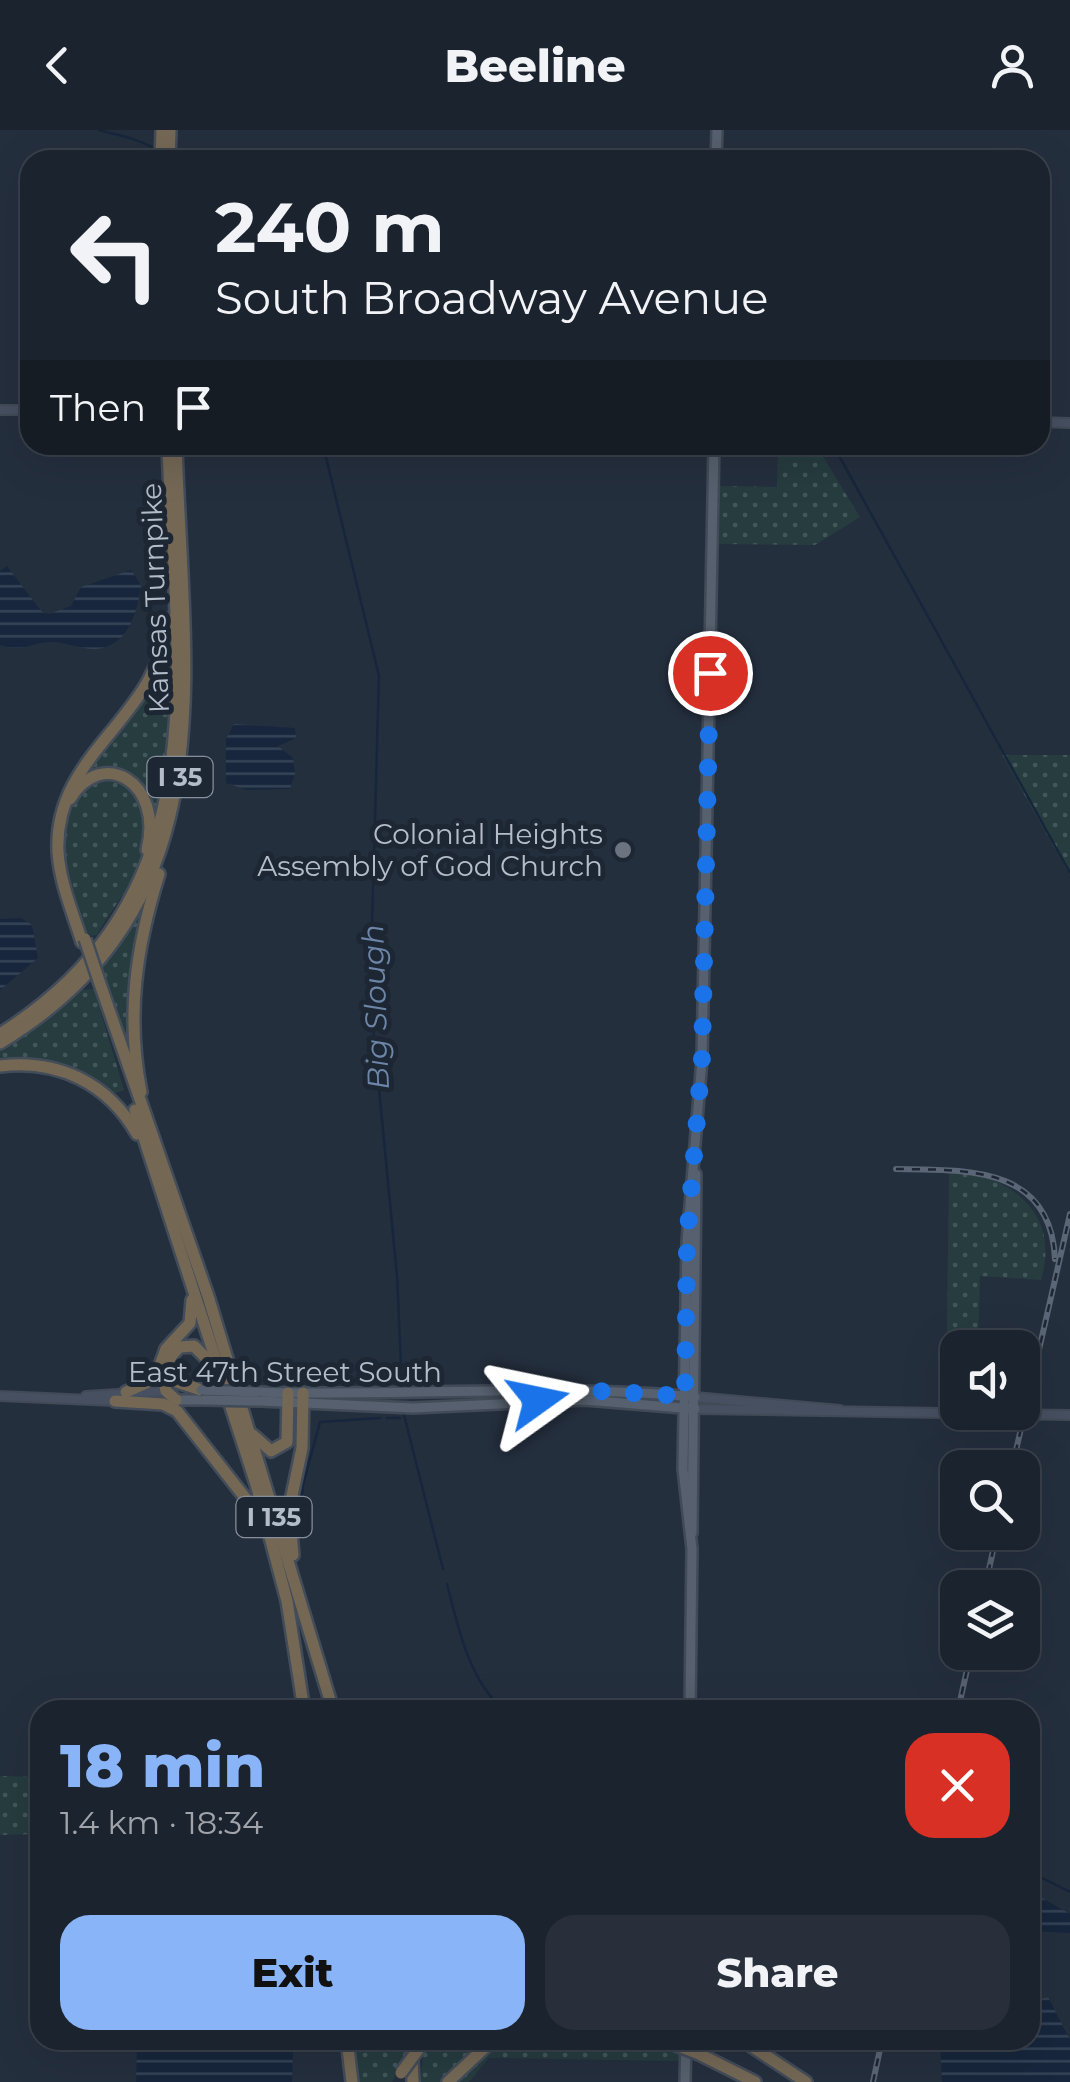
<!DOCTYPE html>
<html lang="en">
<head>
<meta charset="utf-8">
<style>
  :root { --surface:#1b232e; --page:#282f3a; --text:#f1f3f6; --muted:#a0a4aa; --line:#39404a; --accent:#8ab4f8 }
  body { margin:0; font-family:Montserrat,sans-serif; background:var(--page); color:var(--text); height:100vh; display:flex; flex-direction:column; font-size:38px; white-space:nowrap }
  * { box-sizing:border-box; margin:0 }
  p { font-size:32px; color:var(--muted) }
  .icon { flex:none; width:55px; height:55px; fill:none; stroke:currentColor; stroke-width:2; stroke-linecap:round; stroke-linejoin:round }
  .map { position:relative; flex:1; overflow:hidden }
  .panel { position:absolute; left:30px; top:1570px; width:1010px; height:350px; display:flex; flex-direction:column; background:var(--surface); border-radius:30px; box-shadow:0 10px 40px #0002,0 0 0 2px var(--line) }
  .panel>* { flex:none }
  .hud { position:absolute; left:20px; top:20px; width:1030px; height:305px; border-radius:30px; box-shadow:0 10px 40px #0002,0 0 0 2px var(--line); background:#1b232e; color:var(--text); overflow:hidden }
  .buttons { position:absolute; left:940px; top:1200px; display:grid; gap:20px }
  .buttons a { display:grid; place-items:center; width:100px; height:100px; border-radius:20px; background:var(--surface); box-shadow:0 10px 40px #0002,0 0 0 2px var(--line); font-size:50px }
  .pin { position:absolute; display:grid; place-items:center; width:85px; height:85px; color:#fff; margin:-42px; border:5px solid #fff; border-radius:50%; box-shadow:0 2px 10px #0007 }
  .me { position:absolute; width:110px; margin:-55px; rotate:78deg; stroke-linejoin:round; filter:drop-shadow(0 0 8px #0008) }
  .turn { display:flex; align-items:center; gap:35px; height:210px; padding:0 30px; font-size:45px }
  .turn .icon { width:130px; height:130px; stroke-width:2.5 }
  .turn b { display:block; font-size:70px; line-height:85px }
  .then { display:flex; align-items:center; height:95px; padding:0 30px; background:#0003; gap:20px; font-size:38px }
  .round { display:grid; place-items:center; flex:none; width:105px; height:105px; border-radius:30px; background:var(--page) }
  .headline { display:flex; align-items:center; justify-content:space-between; height:170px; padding:0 30px }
  h1 { font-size:60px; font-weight:800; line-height:75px; color:var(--accent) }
  .action { display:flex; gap:20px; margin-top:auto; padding:20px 30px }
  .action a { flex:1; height:115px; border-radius:30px; background:var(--accent); color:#111; font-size:40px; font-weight:800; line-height:115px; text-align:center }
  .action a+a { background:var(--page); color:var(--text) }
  header { display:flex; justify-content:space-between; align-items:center; height:130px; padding:0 30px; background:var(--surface); font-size:45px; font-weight:800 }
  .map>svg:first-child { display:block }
  .grass { fill:url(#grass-dots) }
  .water { fill:url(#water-rules) }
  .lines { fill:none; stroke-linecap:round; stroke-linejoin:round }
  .stream { stroke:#17263c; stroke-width:2.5 }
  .secondary-casing { stroke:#414a57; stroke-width:12 }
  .primary-casing { stroke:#414a57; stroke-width:14 }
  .highway-casing { stroke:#434c59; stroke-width:16 }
  .secondary { stroke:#465061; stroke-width:8 }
  .primary { stroke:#56606e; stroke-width:9 }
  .highway { stroke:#746855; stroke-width:11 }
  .rail-casing { stroke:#5a6575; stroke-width:6 }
  .rail { stroke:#1d2633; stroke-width:2.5; stroke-dasharray:8; stroke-linecap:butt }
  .primary-bridge-casing { stroke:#414a57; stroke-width:14; stroke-linecap:butt }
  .highway-bridge-casing { stroke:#434c59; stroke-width:16; stroke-linecap:butt }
  .primary-bridge { stroke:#56606e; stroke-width:9 }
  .highway-bridge { stroke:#746855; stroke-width:11 }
  .route { stroke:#1a73e8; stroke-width:18; stroke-dasharray:0 32.4 }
  .worship-dot { fill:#6b7280; stroke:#1d2633; stroke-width:4 }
  .labels { text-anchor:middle; stroke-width:10; stroke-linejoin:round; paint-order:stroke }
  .shield { fill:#1d2633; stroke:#878f9c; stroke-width:2.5 }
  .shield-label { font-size:25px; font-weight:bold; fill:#b4bcc9 }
  .street-label { font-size:28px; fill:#b4bcc9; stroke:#1d2633 }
  .poi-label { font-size:28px; fill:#b4bcc9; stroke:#1d2633; text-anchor:end }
  .water-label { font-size:30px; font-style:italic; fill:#6d86a8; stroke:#1d2633 }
</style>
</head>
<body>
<header><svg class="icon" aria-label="back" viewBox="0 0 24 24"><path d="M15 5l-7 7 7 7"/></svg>Beeline<svg class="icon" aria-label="person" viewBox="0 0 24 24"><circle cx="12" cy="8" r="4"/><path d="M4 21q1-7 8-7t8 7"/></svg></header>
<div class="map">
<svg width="1070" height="1952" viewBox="0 0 1070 1952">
  <defs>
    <pattern id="grass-dots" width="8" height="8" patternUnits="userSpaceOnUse" patternTransform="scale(2.5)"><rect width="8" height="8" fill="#263c3f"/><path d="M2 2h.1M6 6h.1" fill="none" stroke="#435659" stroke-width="1.8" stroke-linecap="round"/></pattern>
    <pattern id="water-rules" width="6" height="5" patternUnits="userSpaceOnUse" patternTransform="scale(2.5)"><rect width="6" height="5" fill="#17263c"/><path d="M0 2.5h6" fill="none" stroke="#364457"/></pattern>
  </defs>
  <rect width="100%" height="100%" fill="#242f3e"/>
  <g class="grass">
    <path d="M778,315h38l44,72 -45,28 -96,-1 1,-58 57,1z"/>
    <path d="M168,532l3,40 -10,106 -6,-1c-14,-39 -44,-30 -78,-27l59,-67z"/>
    <path d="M1002,625h68v121z"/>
    <path d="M100,650l31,5c5,10 17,25 18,35 4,45 -34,81 -52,115l-9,1c-15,-49 -48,-125 12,-156z"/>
    <path d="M142,776h3l-14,68 1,86 -31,-94z"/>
    <path d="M94,859l30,101 -11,4 -30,-18 -83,-12v-16l80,-58z"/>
    <path d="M972,1043c53,14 86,50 69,107l-61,-4 -2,71 -20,1 -1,57 -11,-1 3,-230z"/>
    <path d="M0,1646l40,1v57l-40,1z"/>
    <path d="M351,1910h56v16l-15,26h-35z"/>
    <path d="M431,1910h59l-46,42h-24l4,-34z"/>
    <path d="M502,1910h144l35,14 -1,7 -191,-3 -20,24h-15z"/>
  </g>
  <g class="water">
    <path d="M7,436l35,46 7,2 22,-8 10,-19 50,-17 10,15c-4,28 -13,63 -47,64 -13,0 -26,-6 -40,-7 -22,-1 -28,11 -54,3v-74z"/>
    <path d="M234,594l61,4 1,10 -18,8 15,12 2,16 -5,15 -43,1 -21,-7v-44z"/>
    <path d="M21,788l11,7 6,33 -38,32v-71z"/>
    <path d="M1030,1761l40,23v19l-40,-2z"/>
    <path d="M1048,1867l22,43v42h-128l-2,-42h90v-38z"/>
    <path d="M149,1910h134l10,13 -1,29h-156l1,-36z"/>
  </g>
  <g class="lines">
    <g class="stream">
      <path d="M99,0c22,6 33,7 53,17"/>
      <path d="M176,26l8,4"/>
      <path d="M323,315l56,231 -9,319 27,281 5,112"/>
      <path d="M833,315l237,428"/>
      <path d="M403,1281l40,158"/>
      <path d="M387,1288h13"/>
      <path d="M298,1408l5,-53 17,-63 60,-4"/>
      <path d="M447,1454c12,46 21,93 56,126"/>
      <path d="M1030,1742l40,20"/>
    </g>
    <defs>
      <g id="secondary">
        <path d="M0,280h30"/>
        <path d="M1040,292l30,1"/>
        <path d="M0,1266l115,5"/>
        <path d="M86,1266l80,-5"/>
        <path d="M695,1267l145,13"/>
        <path d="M695,1279l375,6"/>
      </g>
      <g id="primary">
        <path d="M716,30l1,-30"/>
        <path d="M257,1262c146,5 294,-9 438,5"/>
        <path d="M176,1270h28"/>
        <path d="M260,1271l153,7 172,-8 110,9"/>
        <path d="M692,1403l4,-359"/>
        <path d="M690,1580l2,-161 -9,-80 4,-227 15,-183 12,-614"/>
        <path d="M685,1952l1,-42"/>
      </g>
      <g id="highway">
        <path d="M161,30l1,-30"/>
        <path d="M169,30l1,-30"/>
        <path d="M70,669c32,-53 94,-17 77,51"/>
        <path d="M82,812c-9,-29 -22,-59 -24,-90 -5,-101 103,-133 109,-233"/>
        <path d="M98,848l110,318 125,414"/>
        <path d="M0,904c223,-140 175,-365 168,-589"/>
        <path d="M0,913c231,-139 183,-369 176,-598"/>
        <path d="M0,936c58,-7 108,17 137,68"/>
        <path d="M141,962c-15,-76 -5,-145 18,-218"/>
        <path d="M135,980l121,374 31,117 17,109"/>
        <path d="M162,1243l4,18 10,9"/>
        <path d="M201,1260l-30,-10c-8,-13 -2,-24 9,-33l14,-1 21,21"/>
        <path d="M126,1262l29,-13 11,-30 24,-26 2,-23"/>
        <path d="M115,1271l48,3 14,7 84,107"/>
        <path d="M253,1305l18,16 16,-9 1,-49"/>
        <path d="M293,1425l-4,-45 13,-62 1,-55"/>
        <path d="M347,1910l5,42"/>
        <path d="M411,1910l2,42"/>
        <path d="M742,1910l64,42"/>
        <path d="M699,1924l56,28"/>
        <path d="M448,1952l45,-42"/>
      </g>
    </defs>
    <use href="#secondary" class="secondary-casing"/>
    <use href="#primary" class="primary-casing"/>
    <use href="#highway" class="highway-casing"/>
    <use href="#secondary" class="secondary"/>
    <use href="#primary" class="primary"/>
    <use href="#highway" class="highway"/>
    <defs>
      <g id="rail">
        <path d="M896,1039c69,1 155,-4 159,90"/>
        <path d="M1012,1338l58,-254"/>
        <path d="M985,1458l12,-56"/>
        <path d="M958,1580l13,-58"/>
        <path d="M873,1952l9,-42"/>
      </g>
    </defs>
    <use href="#rail" class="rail-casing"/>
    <use href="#rail" class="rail"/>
    <defs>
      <g id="primary-bridge">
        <path d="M201,1260l56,2"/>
        <path d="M204,1270l56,1"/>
      </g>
      <g id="highway-bridge">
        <path d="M85,809l13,39"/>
        <path d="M671,1913l28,11"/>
        <path d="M401,1943l22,-30"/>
      </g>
    </defs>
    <use href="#primary-bridge" class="primary-bridge-casing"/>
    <use href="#highway-bridge" class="highway-bridge-casing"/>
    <use href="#primary-bridge" class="primary-bridge"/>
    <use href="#highway-bridge" class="highway-bridge"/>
  </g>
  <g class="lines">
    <path class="route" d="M538,1270l42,-10 105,6 2,-154 15,-184 8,-385"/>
  </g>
  <circle class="worship-dot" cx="623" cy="720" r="10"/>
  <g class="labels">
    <g class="shield">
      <rect x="147.5" y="627" width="65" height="40" rx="8"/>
      <rect x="236.5" y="1367" width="75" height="40" rx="8"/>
    </g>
    <g class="shield-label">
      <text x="180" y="656">I 35</text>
      <text x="274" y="1396">I 135</text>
    </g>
    <g class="street-label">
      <text transform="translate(155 468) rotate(-92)" y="10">Kansas Turnpike</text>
      <text x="285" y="1252">East 47th Street South</text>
    </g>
    <g class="poi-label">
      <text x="603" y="714">Colonial Heights<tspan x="603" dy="32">Assembly of God Church</tspan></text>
    </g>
    <g class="water-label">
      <text transform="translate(376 877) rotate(-92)" y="10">Big Slough</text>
    </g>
  </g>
</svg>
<div class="buttons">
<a><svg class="icon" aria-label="sound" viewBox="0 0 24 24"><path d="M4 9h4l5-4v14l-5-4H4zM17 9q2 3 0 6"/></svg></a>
<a><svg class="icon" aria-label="search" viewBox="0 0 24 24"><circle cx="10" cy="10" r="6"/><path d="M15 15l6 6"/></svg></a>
<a><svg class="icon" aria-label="layers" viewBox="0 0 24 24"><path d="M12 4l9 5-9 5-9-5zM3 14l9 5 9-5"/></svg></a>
</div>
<div class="pin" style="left:710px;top:543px;background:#d93025"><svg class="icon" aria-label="arrive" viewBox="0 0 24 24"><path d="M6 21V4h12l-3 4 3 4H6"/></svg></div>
<svg class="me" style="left:538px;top:1270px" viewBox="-20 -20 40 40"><path d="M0-17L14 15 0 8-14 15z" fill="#1a73e8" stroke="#fff" stroke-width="4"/></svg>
<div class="hud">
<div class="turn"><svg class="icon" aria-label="left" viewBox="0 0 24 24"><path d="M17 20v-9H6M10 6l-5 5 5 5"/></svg><div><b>240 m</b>South Broadway Avenue</div></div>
<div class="then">Then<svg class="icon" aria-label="arrive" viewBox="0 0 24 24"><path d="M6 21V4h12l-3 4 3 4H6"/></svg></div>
</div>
<section class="panel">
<div class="headline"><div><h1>18 min</h1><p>1.4 km · 18:34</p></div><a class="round" style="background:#d93025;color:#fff"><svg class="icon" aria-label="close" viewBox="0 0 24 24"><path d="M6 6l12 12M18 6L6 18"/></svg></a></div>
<div class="action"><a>Exit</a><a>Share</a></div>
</section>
</div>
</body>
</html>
